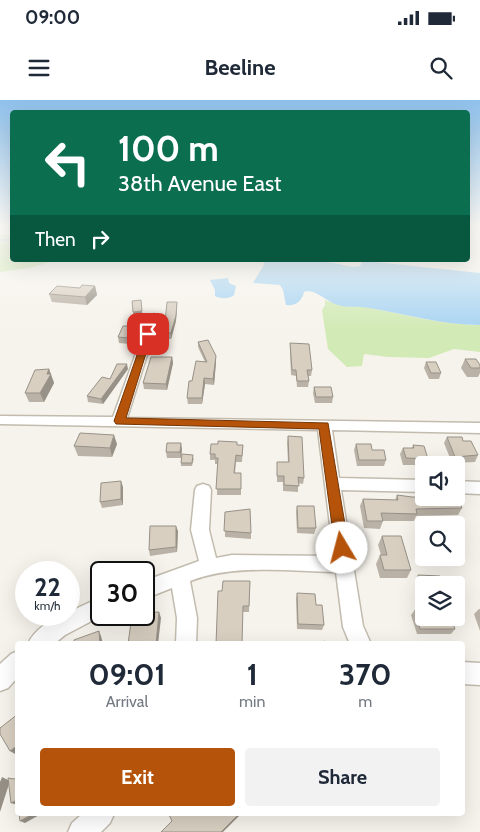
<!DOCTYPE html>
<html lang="en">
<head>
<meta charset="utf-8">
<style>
  :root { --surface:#fff; --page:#f2f2f3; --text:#1f2937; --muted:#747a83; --accent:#b45309 }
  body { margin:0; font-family:Cabin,sans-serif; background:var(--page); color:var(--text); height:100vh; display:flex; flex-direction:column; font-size:19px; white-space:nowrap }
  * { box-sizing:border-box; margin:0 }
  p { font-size:16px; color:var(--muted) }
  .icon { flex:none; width:28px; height:28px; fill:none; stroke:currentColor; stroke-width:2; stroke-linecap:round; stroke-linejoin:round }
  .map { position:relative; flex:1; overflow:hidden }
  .sheet { position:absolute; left:15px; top:541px; width:450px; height:175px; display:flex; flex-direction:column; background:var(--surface); border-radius:5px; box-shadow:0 5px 20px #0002 }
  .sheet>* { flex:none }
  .banner { position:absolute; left:10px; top:10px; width:460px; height:152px; border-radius:5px; box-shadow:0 5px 20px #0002; background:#0b6e4f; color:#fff; overflow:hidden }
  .controls { position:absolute; left:415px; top:356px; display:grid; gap:10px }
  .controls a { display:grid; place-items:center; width:50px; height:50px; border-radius:5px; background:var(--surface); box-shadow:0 5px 20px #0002; font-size:25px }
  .speed { position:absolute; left:15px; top:461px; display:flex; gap:10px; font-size:25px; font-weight:700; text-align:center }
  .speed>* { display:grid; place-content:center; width:65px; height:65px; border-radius:50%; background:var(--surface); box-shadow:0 5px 20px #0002; line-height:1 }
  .speed small { font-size:12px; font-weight:400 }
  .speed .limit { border:2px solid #111; border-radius:8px; background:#fff; color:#111 }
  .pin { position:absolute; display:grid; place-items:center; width:42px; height:42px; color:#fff; margin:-21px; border-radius:10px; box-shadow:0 2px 8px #0006 }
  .me { position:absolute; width:55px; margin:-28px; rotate:352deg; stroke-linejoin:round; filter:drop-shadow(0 0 4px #0008) }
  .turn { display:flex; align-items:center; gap:18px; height:105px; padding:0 25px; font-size:22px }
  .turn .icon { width:65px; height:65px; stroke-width:2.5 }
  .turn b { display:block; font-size:35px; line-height:42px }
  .then { display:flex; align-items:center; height:48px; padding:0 25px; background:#0003; gap:10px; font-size:19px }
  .eta { display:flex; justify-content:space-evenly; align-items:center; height:85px; text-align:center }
  .eta b { font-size:30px; font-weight:800; line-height:35px }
  .primary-button { display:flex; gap:10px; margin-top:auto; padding:10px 25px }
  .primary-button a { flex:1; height:58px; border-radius:5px; background:var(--accent); color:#fff; font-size:20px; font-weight:800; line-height:58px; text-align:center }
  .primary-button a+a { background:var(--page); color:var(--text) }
  .status { display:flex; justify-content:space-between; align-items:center; height:35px; padding:0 25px; background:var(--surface); direction:ltr }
  .status svg { height:14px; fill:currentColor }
  header { display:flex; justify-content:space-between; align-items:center; height:65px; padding:0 25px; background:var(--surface); font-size:22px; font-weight:800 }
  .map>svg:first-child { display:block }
  .green { fill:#d2eab5 }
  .water { fill:#a9d4f2 }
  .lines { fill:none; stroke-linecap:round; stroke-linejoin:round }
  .stream { stroke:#a9d4f2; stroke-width:2 }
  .minor-casing { stroke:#c2bbae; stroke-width:3 }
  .minor { fill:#fff; fill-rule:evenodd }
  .wall { fill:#bab2a6 }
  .shaded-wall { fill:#979187 }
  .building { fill:#d8cfc1; stroke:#979187 }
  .route { fill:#b45309; stroke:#753606 }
</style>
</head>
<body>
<div class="status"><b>09:00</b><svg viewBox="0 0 49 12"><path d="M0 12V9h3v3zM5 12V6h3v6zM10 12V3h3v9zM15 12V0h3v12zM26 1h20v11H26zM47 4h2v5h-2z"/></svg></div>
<header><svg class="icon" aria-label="menu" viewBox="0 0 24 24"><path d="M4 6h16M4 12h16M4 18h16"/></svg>Beeline<svg class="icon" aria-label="search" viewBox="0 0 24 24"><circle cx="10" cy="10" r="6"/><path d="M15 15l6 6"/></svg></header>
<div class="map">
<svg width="480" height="732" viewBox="0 0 480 732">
  <rect width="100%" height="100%" fill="#f6f3ec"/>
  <g class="green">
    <path d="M12,134v26h45l-27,8 -30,4v-37z"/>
    <path d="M325,200c15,6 29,5 45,8 37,7 73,17 110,17v27l-26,-3 -25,9 -41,-1 -24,-3 -2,12 -15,1 -19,-18 -6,-39 3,-5z"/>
  </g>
  <g class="water">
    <path d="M263,160c21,0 42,2 63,2 12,0 22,7 34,4l2,-4 4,-1 114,12v52c-38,0 -74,-11 -111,-17 -10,-2 -22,0 -31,-3 -11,-3 -25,-18 -34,-13 -2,9 -8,14 -18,13l-3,-15 -3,-5 -27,-2 11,-18z"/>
    <path d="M228,178l1,5 7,3 -2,9c-4,4 -14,4 -19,1v-6l-5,-10z"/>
  </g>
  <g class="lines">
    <path class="stream" d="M0,140h12"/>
    <defs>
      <g id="minor">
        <path d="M474,127h6v5z"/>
        <path d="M154,214l5,3 -32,101 353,5v10l-148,-3 7,48 85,2v12l-83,-2 22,136 8,18h-21l-7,-17 -7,-55c-47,-1 -103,-8 -146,9l7,37 -1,26h-20l1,-26 -5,-30 -28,11v-18l55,-20 -8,-31 4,-40 2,-4 6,-2 6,2 2,4 -2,40 7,28 16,-3 102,1 -16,-126 -318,-6v-8l113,1 36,-100z"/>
        <path d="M456,381l24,1v12l-24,-1z"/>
        <path d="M101,497v18h2l-38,20 -11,9h-26c5,-13 26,-29 41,-29v-3z"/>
        <path d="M18,551v26l-10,11 -8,3v-27l11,-10z"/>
        <path d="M462,562l18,1v22l-18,-1z"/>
        <path d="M82,714h32l-4,9 -9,9h-33l4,-9z"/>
      </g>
    </defs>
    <use href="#minor" class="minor-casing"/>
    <use href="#minor" class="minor"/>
  </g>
  <g class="wall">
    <path d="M95,186l2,9 -10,10 -35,-3 -3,-8 31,-6z"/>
    <path d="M177,202v5l-1,14 -5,18h-11l-1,-6z"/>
    <path d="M133,226l1,6 -4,12 -11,-1 -1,-6z"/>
    <path d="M198,242l18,20 -2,23 -9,-1 -3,20h-14l-1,-6 5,-17 13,-19 -7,-15z"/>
    <path d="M290,243l22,27 -1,6h-3l1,5 -1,6h-11l-1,-11 -5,-1 -1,-26z"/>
    <path d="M172,257l1,6 -6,27 -23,-1 -1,-6z"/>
    <path d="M465,259l15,6v8l-2,4h-11l-6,-9z"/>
    <path d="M426,262l15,11 -2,6h-10l-5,-11z"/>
    <path d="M49,269l5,14 -10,19h-15l-4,-9z"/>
    <path d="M128,269l-25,35 -15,-2 -1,-6 23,-17z"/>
    <path d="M314,287l19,10 -1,6h-17l-2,-10z"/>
    <path d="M288,336l16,42 -1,6 -5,-1v9l-15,-1v-9h-6v-20h11l-1,-19z"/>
    <path d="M447,337l16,4 15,14 -3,7 -23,1 -8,-20z"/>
    <path d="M117,344l-5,13 -34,-1 -4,-10z"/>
    <path d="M356,344l16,6 14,10 -2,6h-27l-3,-16z"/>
    <path d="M243,345l-1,17h-6l-1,11h6v22h-24l1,-31h-3v-4h-5v-6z"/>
    <path d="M413,345l15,14 -2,6h-23l-3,-11 3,-6h9z"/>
    <path d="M182,349l-1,9h-14l-1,-6z"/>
    <path d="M194,358l-2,8h-11v-3z"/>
    <path d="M123,387v18l-21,3 -2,-6z"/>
    <path d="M397,395l65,13 -4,7 -42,1 -2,5h-31l-3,8 -16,-1 -4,-22 3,-7 32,1z"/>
    <path d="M297,406l19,22 -2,6 -17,-1 -1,-21z"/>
    <path d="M225,412l26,21v6l-26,-2z"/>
    <path d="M178,431l-1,21 -27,4 -1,-6z"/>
    <path d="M382,436l29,34 -4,8h-27l-4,-14 4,-9h1l-3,-10z"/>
    <path d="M418,475l24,9 -1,1 -22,1 -2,-8z"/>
    <path d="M250,481l-1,31h-6l-21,-21z"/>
    <path d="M297,493l19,12 8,20 -2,5 -25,-1 -1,-30z"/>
    <path d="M479,509h1v22l-6,-17z"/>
    <path d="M415,510l40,19 -4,5h-34l-6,-19z"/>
  </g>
  <g class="shaded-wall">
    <path d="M95,186l2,9 -10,10 -2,-8z"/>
    <path d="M177,202v5l-1,14 -5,18v-6z"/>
    <path d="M142,211l1,6 -9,1 -1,-6z"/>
    <path d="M133,226l1,6 -4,12 -2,-6z"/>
    <path d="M216,256v6l-2,23 -1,-6z"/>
    <path d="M172,257l1,6 -6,27 -1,-6z"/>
    <path d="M127,264l1,5 -25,35 -2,-5z"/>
    <path d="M49,269l5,14 -10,19 -4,-9z"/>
    <path d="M204,278l1,6 -3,20v-6z"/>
    <path d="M114,335l3,9 -5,13 -2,-9z"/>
    <path d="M181,343l1,6 -1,9 -1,-6z"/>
    <path d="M121,381l2,6v18l-2,-6z"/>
    <path d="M176,426l2,5 -1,21 -1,-5z"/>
    <path d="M159,512l2,6 -3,26h-2z"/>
    <path d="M99,531l2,5 2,8h-3z"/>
    <path d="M18,645v8l-3,1 -5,-3z"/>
    <path d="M2,677l8,4 -10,31v-30z"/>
    <path d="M17,700v5l-6,-2z"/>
    <path d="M33,714h8l-16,9 -5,-2z"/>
    <path d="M239,714h2l-18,18h-2z"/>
  </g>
  <g class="building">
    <path d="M82,185l13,1 -10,11 -36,-3 8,-8 23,2z"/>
    <path d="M141,200l1,11 -9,1 -1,-11z"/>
    <path d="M167,202h10l-1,13 -5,18h-12l3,-11h3z"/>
    <path d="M123,226h10l-5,12 -10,-1z"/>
    <path d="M208,240l8,16 -3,23 -9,-1 -2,20h-15l2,-17h3l4,-20 11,1 -9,-20z"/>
    <path d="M290,243l19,1 3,26h-5l2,11h-12l-1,-11h-4z"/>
    <path d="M151,257h21l-6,27 -23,-1z"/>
    <path d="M465,259h11l4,6v3h-9z"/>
    <path d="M426,262h10l5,11h-10z"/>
    <path d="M117,264h10l-26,35 -14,-3 15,-19 8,2z"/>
    <path d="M49,269l-2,5h4l-11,19h-15l10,-23z"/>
    <path d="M314,287h17l2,10h-17z"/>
    <path d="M80,333l34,2 -4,13 -36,-2z"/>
    <path d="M288,336l14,1 2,41 -6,-1 1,9 -15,-1v-9h-7v-14h12z"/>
    <path d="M447,337h15l1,4h8l7,14 -23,2z"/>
    <path d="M218,341l19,1v3h6l-1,11 -6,-1 -2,18h7v16h-25l2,-31h-3v-4h-5l1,-10h7z"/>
    <path d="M167,343h14l-1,9h-14z"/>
    <path d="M356,344h15l1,6h12l2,10h-27z"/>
    <path d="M413,345l11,1 4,13 -22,-1 -3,-10h11z"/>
    <path d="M182,354l11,1 -1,8h-11z"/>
    <path d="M121,381v18l-21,3 1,-19z"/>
    <path d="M397,395l15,2h12v1h32l1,-2 5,12 -46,1 1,5 -36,-1 2,8h-16l-4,-22 35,1z"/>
    <path d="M297,406h17l2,22h-18z"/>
    <path d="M250,409l1,24 -27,-2 1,-19z"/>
    <path d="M150,426h26v21l-27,3z"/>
    <path d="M382,436h19l10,34h-27l-4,-15h7z"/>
    <path d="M418,475l22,1 2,8 -22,-1z"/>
    <path d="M223,481h27l-1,25h-6l-1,38h-26l2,-53h4z"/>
    <path d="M297,493l18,1 1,11h6l2,20 -26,-1z"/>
    <path d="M415,510h9v8h27l4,11h-35z"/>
    <path d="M159,512l-3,32h-34h6l4,-29h12v-2z"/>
    <path d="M99,531l1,13h-26v-4z"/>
    <path d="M325,541l1,3h-9z"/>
    <path d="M18,614v31l-8,6 -10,-17v-6z"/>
    <path d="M18,677v29l-1,-6 -6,3 -3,-25 6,1z"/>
    <path d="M19,714h14l-13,7z"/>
    <path d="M171,714h68l-18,18h-60l11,-11 -3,-6z"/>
  </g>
  <linearGradient id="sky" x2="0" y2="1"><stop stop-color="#8fc1ec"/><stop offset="0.55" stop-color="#fbfaf6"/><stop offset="1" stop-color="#fbfaf6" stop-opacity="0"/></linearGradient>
  <rect width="480" height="230" fill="url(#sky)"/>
  <path class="route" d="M145,232l7,2 -26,84 202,5 21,125 -2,5 -5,1 -5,-1 -2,-5 -16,-119 -203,-5 -2,-3z"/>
</svg>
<div class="controls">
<a><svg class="icon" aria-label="sound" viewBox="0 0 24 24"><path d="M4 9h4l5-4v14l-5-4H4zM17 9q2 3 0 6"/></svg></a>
<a><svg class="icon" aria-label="search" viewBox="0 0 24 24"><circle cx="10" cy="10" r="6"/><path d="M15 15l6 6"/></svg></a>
<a><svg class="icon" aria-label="layers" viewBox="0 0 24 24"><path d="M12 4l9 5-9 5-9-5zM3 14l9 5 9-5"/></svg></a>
</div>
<div class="speed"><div>22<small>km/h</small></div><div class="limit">30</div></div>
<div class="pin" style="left:148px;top:234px;background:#d93025"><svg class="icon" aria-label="arrive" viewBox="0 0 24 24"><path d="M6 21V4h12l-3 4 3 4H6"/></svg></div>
<svg class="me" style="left:342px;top:448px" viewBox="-20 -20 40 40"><circle r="19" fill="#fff"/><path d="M0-13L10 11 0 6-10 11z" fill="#b45309"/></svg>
<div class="banner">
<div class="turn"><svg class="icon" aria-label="left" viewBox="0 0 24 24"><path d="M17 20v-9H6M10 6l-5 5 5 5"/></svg><div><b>100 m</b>38th Avenue East</div></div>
<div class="then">Then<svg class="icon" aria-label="right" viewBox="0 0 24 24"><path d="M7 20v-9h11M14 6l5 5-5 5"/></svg></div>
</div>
<section class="sheet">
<div class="eta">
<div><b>09:01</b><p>Arrival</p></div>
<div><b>1</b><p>min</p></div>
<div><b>370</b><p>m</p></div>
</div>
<div class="primary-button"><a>Exit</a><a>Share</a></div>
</section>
</div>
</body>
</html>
